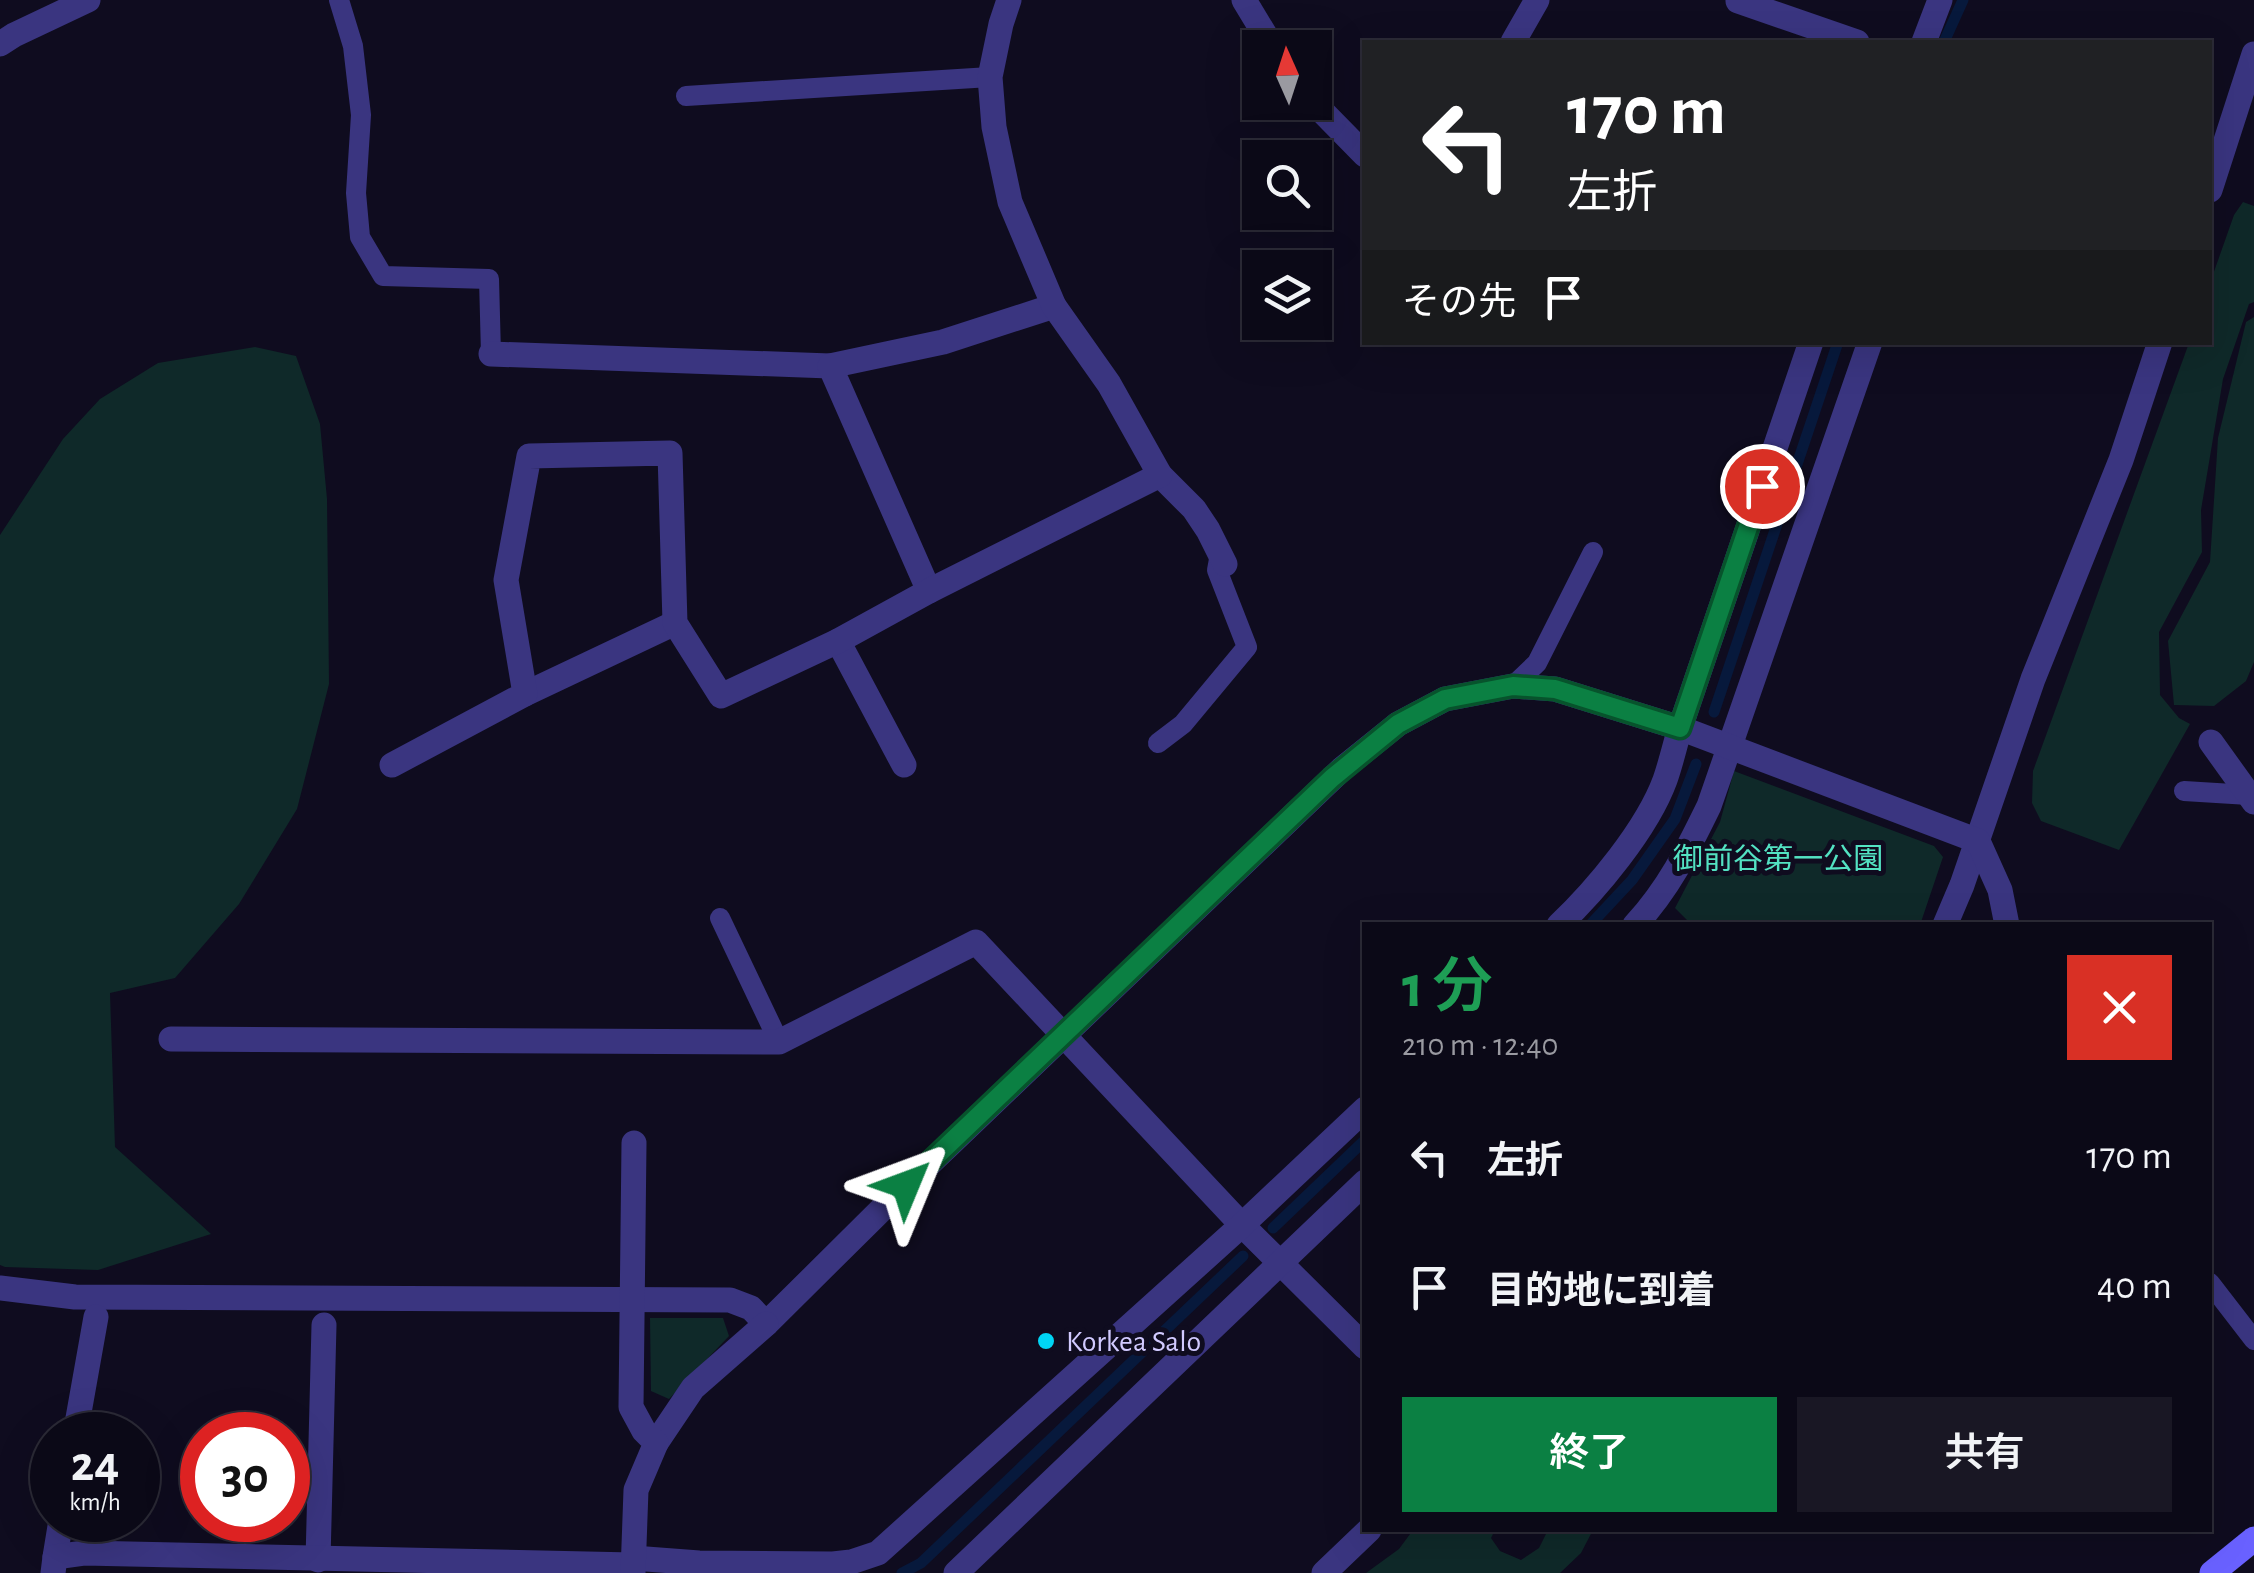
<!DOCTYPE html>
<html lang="ja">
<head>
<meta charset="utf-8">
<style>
  :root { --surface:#0b0917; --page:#191724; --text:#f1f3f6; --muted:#9a9aa1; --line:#2b2a36; --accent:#0b8043 }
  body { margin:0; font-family:"Alegreya Sans","Noto Sans JP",sans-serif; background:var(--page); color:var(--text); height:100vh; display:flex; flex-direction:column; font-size:38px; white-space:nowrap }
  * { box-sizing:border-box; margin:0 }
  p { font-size:32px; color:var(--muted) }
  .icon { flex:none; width:55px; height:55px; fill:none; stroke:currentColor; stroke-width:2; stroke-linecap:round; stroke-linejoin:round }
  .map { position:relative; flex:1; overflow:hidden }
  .panel { position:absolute; left:1362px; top:922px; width:850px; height:610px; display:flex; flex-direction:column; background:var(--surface); border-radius:0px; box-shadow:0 10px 40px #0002,0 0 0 2px var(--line) }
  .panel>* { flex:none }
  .guide { position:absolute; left:1362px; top:40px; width:850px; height:305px; border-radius:0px; box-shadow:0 10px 40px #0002,0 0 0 2px var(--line); background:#202124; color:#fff; overflow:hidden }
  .needle { width:65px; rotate:357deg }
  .controls { position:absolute; left:1242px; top:30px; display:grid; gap:20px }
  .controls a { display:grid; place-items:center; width:90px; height:90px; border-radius:0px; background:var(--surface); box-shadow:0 10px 40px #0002,0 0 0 2px var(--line); font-size:50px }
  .speed { position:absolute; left:30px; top:1412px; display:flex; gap:20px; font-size:50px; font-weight:700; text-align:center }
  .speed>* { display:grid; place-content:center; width:130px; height:130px; border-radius:50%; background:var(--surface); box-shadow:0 10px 40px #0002,0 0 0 2px var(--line); line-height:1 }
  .speed small { font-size:25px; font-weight:400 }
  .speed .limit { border:15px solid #d22; background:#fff; color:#111 }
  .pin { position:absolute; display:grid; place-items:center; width:85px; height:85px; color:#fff; margin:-42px; border:5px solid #fff; border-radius:50%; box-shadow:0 2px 10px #0007 }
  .me { position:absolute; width:110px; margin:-55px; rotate:46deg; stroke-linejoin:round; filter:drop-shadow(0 0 8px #0008) }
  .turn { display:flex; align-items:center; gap:35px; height:210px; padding:0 40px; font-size:45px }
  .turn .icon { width:130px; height:130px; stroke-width:2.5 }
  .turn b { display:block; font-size:70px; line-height:85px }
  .then { display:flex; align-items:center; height:95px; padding:0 40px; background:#0003; gap:20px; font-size:38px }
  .round { display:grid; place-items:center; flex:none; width:105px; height:105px; border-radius:0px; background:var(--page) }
  .head { display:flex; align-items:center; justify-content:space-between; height:170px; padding:0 40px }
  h1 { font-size:60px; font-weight:600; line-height:75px; color:#1e9e55 }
  .primary-button { display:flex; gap:20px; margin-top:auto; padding:20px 40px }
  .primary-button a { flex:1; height:115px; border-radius:0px; background:var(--accent); color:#fff; font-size:40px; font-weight:600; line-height:115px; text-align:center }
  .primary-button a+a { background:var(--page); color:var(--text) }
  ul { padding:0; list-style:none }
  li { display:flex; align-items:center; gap:30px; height:130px; padding:0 40px }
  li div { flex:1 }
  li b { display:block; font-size:38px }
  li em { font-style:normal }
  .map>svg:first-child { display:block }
  .green { fill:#0f2929 }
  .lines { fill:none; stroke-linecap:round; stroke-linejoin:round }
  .stream { stroke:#07193c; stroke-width:11 }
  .lane { stroke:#3a3580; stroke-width:20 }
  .street { stroke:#3a3580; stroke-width:25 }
  .secondary { stroke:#6961ff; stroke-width:25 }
  .route-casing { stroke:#07532c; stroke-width:25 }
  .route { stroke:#0b8043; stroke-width:18 }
  .poi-dot { fill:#00d5f5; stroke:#0f0c1f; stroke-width:4 }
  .labels { text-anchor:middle; stroke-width:10; stroke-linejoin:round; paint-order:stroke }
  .park-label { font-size:30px; fill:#53e2c2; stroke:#0f0c1f }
  .poi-label { font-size:30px; fill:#d1caff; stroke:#0f0c1f; text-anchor:start }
</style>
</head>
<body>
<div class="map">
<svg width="2254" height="1573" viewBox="0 0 2254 1573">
  <rect width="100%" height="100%" fill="#0f0c1f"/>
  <g class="green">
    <path d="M2243,202l11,4v96l-5,2 -26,75 -22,131 1,42 -43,80 1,63 19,23 11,6 -71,126 -78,-29 -9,-18 1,-32 156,-428 21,-1v-59l24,-68z"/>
    <path d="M2254,317v345l-8,19 -32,25 -40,-1 -6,-64 42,-79 8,-124 28,-116z"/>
    <path d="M255,347l41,9 24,68 7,75 2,185 -32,125 -58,95 -64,74 -65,15 5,154 96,87 -113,36 -93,-3 -5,-2v-730l63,-96 37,-40 58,-36z"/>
    <path d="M1734,771l200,75 9,11 -23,68h-228l-17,-17 45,-86z"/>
    <path d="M650,1318h73l6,18 -60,63 -18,-8z"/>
    <path d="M1413,1530h82l-4,8 9,13 21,9 18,-12 9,-18h45l-12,23 -21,20h-194l33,-24z"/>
  </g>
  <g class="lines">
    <g class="stream">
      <path d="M1944,42l19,-42"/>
      <path d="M1714,712l124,-370"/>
      <path d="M1590,925l42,-45 43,-61 21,-55"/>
      <path d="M1273,1228l92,-88"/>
      <path d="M902,1573l19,-10 322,-307"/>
    </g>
    <g class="lane">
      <path d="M339,0l14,46 8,69 -5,78 4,44 23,39 106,3 2,75"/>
      <path d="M686,96l304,-19"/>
      <path d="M1513,686l24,-23 56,-111"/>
      <path d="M1158,743l25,-19 64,-77 -30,-77 3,-16"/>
      <path d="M2184,791l65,4"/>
      <path d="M720,918l59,124"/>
      <path d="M2210,1283l44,57"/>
    </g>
    <g class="street">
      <path d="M1244,0l29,48"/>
      <path d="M1738,1l119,41"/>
      <path d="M1513,42l24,-42"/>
      <path d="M1924,42l16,-42"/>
      <path d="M0,44l14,-9 74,-35"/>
      <path d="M1313,102l52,53"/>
      <path d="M2210,190l44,-136"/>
      <path d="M491,354l339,12"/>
      <path d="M1160,475l34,34 14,21 17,34"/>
      <path d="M929,591l-99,-225 113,-24 111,-36"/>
      <path d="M838,641l66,124"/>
      <path d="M525,694l150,-71"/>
      <path d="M2211,742l43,60"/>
      <path d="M392,765l133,-71 -19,-114 23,-124 141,-3 5,170 46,73 117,-55 91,-50 231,-116 -51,-91 -55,-78 -44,-104 -16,-75 -4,-50 11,-53 8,-24"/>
      <path d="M1559,925c37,-35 88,-96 106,-145 6,-17 10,-35 15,-52l131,-386"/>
      <path d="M1635,925c34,-37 52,-74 74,-119l161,-464"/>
      <path d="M1945,925l17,-40 71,-206 88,-219 39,-118"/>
      <path d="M171,1039l608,3 197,-100 263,280 126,125"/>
      <path d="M0,1288l75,9 655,3 21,8 15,16 115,-114 461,-441 56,-45 47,-25 68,-13 42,3 125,39 298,113 22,49 7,35"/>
      <path d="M75,1435l21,-118"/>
      <path d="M656,1443l37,-55 73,-64"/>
      <path d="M55,1557l6,-37"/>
      <path d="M633,1558l66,5 134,1 18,-2 27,-9 364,-328 123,-116"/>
      <path d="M318,1560l6,-235"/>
      <path d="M53,1573l2,-16 29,-4 549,12"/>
      <path d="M633,1573l3,-83 20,-47 -12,-12 -13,-24 3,-264"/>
      <path d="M956,1573l409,-391"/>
      <path d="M1324,1573l45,-43"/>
    </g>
    <path class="secondary" d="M2212,1573l42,-34"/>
  </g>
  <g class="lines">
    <defs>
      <path id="route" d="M906,1185l426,-407 66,-54 47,-25 68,-13 42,3 125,39 82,-242"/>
    </defs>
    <use href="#route" class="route-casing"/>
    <use href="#route" class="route"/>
  </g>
  <circle class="poi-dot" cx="1046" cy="1341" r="10"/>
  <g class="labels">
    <g class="park-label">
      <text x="1778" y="869">御前谷第一公園</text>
    </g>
    <g class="poi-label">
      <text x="1066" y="1351">Korkea Salo</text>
    </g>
  </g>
</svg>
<div class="controls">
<a><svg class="needle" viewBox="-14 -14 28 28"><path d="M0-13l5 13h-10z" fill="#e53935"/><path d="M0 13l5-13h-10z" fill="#9a9aa1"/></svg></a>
<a><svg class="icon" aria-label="search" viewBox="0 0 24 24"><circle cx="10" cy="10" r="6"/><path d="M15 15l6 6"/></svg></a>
<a><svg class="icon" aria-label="layers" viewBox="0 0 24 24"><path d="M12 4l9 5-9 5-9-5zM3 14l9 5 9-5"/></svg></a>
</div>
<div class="speed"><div>24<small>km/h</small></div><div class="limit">30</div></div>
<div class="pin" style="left:1762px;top:486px;background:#d93025"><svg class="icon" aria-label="arrive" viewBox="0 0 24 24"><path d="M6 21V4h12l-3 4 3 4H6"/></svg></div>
<svg class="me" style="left:906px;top:1185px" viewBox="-20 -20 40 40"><path d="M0-17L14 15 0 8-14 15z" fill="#0b8043" stroke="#fff" stroke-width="4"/></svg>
<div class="guide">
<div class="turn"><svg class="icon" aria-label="left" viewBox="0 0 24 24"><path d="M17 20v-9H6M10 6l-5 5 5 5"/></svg><div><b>170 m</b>左折</div></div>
<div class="then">その先<svg class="icon" aria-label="arrive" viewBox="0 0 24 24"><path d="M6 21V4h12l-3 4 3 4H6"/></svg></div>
</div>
<section class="panel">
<div class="head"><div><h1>1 分</h1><p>210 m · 12:40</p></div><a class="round" style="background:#d93025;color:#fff"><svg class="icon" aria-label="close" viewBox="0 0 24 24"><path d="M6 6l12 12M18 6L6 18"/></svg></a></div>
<ul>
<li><svg class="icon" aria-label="left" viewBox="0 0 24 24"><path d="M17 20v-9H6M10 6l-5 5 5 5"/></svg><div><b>左折</b></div><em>170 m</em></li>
<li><svg class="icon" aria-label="arrive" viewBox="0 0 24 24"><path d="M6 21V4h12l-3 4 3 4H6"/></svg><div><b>目的地に到着</b></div><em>40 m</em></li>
</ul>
<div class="primary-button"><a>終了</a><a>共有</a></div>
</section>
</div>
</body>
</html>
